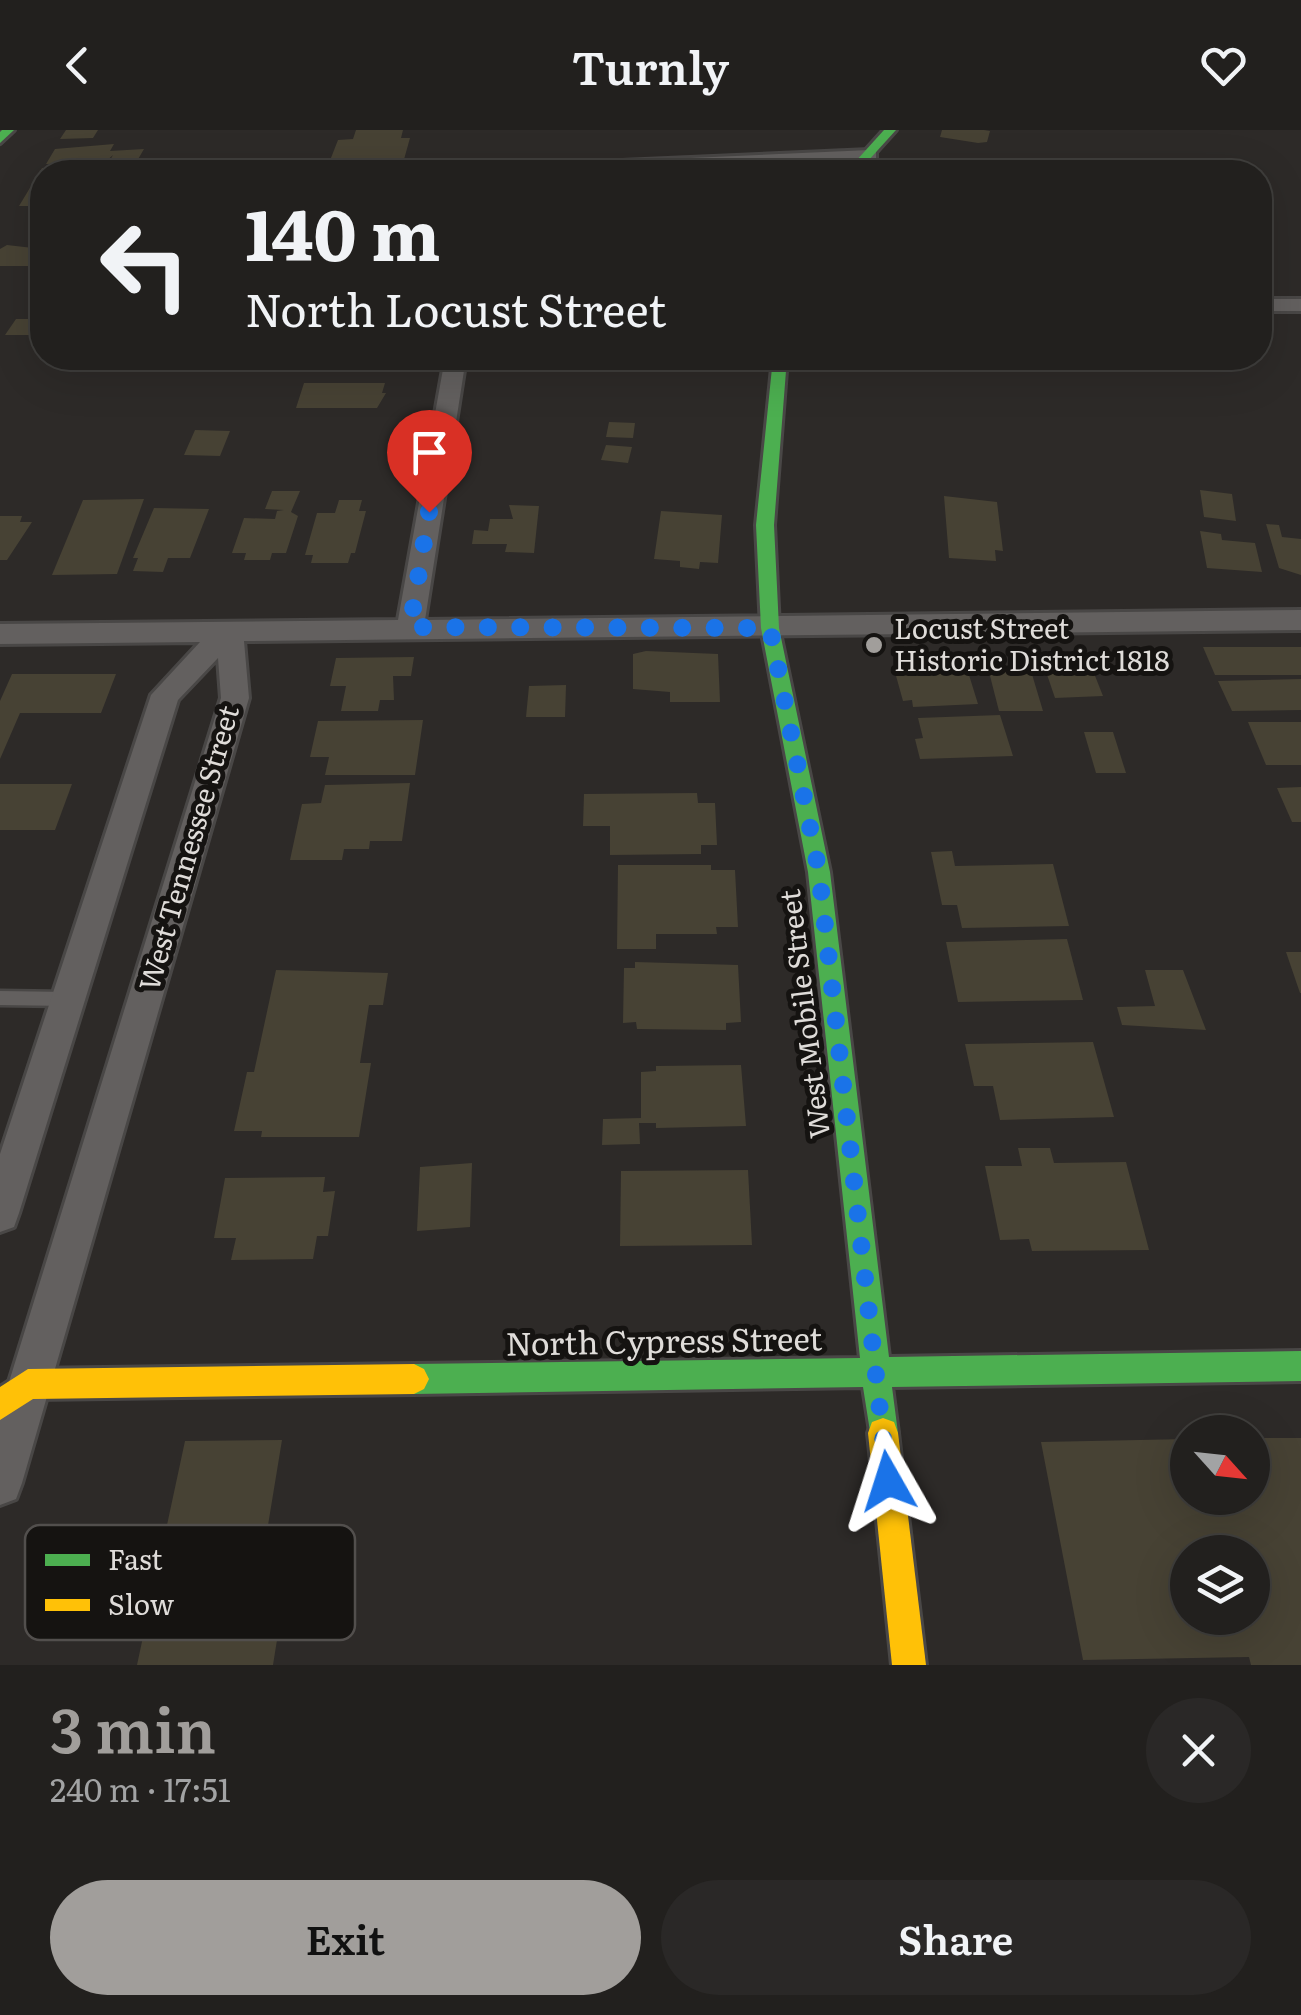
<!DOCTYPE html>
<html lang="en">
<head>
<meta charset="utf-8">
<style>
  :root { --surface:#22201e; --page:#2a2827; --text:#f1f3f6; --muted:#a2a3a4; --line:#3f3e3c; --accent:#a19e9b }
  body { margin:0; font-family:Literata,serif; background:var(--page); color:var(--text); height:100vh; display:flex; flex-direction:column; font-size:38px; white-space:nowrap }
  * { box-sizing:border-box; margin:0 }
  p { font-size:32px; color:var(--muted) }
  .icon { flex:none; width:55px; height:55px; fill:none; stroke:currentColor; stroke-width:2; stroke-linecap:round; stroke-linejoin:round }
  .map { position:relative; height:1535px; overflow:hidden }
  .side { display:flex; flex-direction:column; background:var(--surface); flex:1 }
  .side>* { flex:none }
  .guide { position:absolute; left:30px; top:30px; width:1242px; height:210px; border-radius:40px; box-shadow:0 10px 40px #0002,0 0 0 2px var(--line); background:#22201e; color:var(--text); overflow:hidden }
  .needle { width:65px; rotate:117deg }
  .tools { position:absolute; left:1170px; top:1285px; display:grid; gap:20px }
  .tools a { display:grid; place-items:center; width:100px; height:100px; border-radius:50%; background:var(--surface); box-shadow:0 10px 40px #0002,0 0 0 2px var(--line); font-size:50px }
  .pin { position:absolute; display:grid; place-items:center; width:85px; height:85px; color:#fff; margin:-102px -42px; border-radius:50% 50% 50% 0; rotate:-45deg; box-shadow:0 0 10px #0007 }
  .pin .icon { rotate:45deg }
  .me { position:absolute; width:110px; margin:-55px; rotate:354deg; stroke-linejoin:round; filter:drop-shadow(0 0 8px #0008) }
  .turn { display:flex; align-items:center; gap:35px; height:210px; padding:0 50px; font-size:45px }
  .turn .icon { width:130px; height:130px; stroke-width:2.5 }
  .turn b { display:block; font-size:70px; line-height:85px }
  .round { display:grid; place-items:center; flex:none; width:105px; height:105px; border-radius:52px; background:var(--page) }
  .head { display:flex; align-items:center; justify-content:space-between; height:170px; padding:0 50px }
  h1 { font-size:60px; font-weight:600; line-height:75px; color:var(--accent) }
  .action { display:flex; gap:20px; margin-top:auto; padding:20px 50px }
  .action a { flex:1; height:115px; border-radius:60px; background:var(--accent); color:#111; font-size:40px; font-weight:600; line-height:115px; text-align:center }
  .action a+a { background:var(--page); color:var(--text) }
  header { display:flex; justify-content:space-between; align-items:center; height:130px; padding:0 50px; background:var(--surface); font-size:45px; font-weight:600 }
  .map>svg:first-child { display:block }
  .building { fill:#474234; fill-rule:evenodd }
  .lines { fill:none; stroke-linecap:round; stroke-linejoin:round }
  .lane-casing { stroke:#494746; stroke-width:5 }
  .street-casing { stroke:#494746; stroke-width:6 }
  .fast-casing { stroke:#494746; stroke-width:6 }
  .slow-casing { stroke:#494746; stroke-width:6 }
  .lane { fill:#63605f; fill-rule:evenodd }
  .street { fill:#63605f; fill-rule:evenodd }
  .fast { fill:#4caf50; fill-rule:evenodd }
  .slow { fill:#ffc107; fill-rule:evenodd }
  .route { stroke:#1a73e8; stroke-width:18; stroke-dasharray:0 32.4 }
  .poi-dot { fill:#a19e9b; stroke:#151311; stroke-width:4 }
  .labels { text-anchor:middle; stroke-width:10; stroke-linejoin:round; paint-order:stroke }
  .poi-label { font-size:28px; fill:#dfdcd9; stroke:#151311; text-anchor:start }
  .street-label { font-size:28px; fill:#dfdcd9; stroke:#151311 }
  .near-street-label { font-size:32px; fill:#dfdcd9; stroke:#151311 }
  .key { fill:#151311; stroke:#524f4d; stroke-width:2.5 }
  .key-label { font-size:28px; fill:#dfdcd9 }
</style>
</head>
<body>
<header><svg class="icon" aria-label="back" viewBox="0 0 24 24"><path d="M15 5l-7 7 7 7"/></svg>Turnly<svg class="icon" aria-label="heart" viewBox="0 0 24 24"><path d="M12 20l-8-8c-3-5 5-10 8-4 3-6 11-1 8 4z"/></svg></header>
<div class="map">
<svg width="1301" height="1535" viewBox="0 0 1301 1535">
  <rect width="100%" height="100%" fill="#2d2a28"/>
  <g class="building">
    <path d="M66,0h32l-5,8 -33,1z"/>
    <path d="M356,0h47l-2,8h9l-7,25h-74l9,-23 15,-1z"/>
    <path d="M942,0h42l6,1 -3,11 -9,1 -38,-6z"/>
    <path d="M114,14l-4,7 34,-2 -7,12 -28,1 4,-7 -9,8 -58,1 9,-15z"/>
    <path d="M42,38h36l-2,4h-34v34h-23z"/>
    <path d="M7,115l35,4v6l-7,11h-35v-17z"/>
    <path d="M16,189h26v9l-4,7h-33z"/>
    <path d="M862,228h52l2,9 -53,-1z"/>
    <path d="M304,253h81l-3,10h4l-9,15h-81z"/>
    <path d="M609,292l26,1 -2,15 -27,-1z"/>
    <path d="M195,300l35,1 -10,25 -36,-1z"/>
    <path d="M606,315l26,2 -4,16 -27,-3z"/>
    <path d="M1200,360l32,4 4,27 -32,-4z"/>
    <path d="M272,361h28l-9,21 7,4 -12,37h-14l-2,7h-26l2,-7h-14l12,-35 31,1 2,-8 7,-1 -19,-1z"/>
    <path d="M944,366l53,6 6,49 -8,-1 1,11 -47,-3z"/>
    <path d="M144,369l-27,75 -65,1 31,-75z"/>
    <path d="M339,370h23l-3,11h7l-11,42h-4l-3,10h-37l2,-8h-8l12,-42h18z"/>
    <path d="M509,375l30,1 -5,47 -29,-1 2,-8h-35l2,-14 14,1 2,-12h23z"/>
    <path d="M154,378l55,1 -19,49h-22l-5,14 -30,-1 5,-13h-5z"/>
    <path d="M661,381l61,4 -4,48 -18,-1 -1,7 -19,-2v-6l-26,-2z"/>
    <path d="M0,386h22l-2,6h12l-25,38h-7z"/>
    <path d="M1266,394l13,1 3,12 19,2v36l-22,-7z"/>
    <path d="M1200,401l21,3 1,6 33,3 7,29 -55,-4z"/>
    <path d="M1203,517h98v28h-86z"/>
    <path d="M646,521l72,3 2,48h-50v-10l-37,-3v-35z"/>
    <path d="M1086,523l17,43 -48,2 -15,-44z"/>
    <path d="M414,527l-3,19h-18l1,24h-14l-2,11h-37l5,-25h-16l6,-28z"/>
    <path d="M965,532l13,42 -65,3 -1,-7 -9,1 -10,-36z"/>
    <path d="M1031,541l12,40h-44l-10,-39z"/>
    <path d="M12,544h104l-15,39h-81l-20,46v-58z"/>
    <path d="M1301,549v31l-69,1 -14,-30z"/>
    <path d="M566,555l-1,32h-39l3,-31z"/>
    <path d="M1000,585l13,41 -93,3 -5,-20 8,-1 -5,-20z"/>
    <path d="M423,590l-8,55h-90l4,-18h-19l8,-36z"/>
    <path d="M1248,592h53v43h-35z"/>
    <path d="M1084,602h29l13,41h-30z"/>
    <path d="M410,653l-8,58h-32l-1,8h-25l-2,11h-52l12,-56 19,-1 4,-18z"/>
    <path d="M0,654h72l-17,46h-55z"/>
    <path d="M1301,657v35h-9l-15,-34z"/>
    <path d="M697,663l1,10h17l2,42h-16v9l-91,1v-29h-27l1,-32z"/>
    <path d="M952,721l3,15 98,-2 16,62 -107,2 -5,-23h-15l-11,-53z"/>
    <path d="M618,735h93v5h24l3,57h-22l1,7h-61v15h-39z"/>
    <path d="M1067,809l16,61 -125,2 -12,-60z"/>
    <path d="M1286,822h15v41h-1z"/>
    <path d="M635,832l103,3 3,57 -15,1v7l-89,-1 -1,-7 -13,1 1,-55h11z"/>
    <path d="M276,840l112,3 -5,32h-14l-9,58h11l-12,74h-98l1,-6h-28l13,-59h7z"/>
    <path d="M1145,840h38l23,60 -84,-5 -5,-18 38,-1z"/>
    <path d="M1093,912l21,75 -114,3 -7,-34h-19l-9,-42z"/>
    <path d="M741,935l5,61 -90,2v-5h-17l1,21 -38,1 1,-26 38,-1v-46l15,-1v-5z"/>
    <path d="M1018,1018h32l4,15 72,-1 23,88 -117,1 -3,-12 -29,1 -15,-74h37z"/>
    <path d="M472,1033l-2,64 -53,4 3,-64z"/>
    <path d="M748,1040l4,75 -132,1 1,-75z"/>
    <path d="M325,1047l-2,15 12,-1 -7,45h-11l-4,23 -82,1 5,-22h-22l11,-60z"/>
    <path d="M1252,1308h49v227h-50l-2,-8 -166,3 -42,-218 147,-3v59h64zM1188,1422h64v66h-64z"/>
    <path d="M282,1310l-33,201 28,-1 -4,25h-136l48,-224z"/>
  </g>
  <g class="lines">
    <defs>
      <path id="lane" d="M0,861l68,1 6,2 2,5 -2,5 -6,2 -68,-1z"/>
      <g id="street">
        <path d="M870,20l6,1v8l-281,13h-119l9,-5z"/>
        <rect x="1260" y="169" width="41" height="12"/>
        <path d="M445,228h21l-41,262 876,-10v20l-1057,11 5,57 -227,785 -6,16 -16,6v-94l221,-713 -3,-40 -40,42 -159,513 -5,14 -14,5v-78l151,-459 49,-53 -200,2v-20l398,-4z"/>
      </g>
      <g id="fast">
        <path d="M2,0h12l-14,13v-11z"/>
        <path d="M884,0h12l-38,42h-12z"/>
        <path d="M773,228h14l-13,167 5,103 51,244 59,485 412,-6v30l-409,6 6,46 -4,11 -11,4 -11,-4 -9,-57 -449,7 -10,-5 -5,-10 5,-10 10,-5 446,-6 -52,-486 -47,-244 -5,-103z"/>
      </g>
      <g id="slow">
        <path d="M414,1234l10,5 5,10 -5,10 -10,5 -381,5 -33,21v-33l28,-18z"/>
        <path d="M883,1288l11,4 4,11 28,232h-34l-24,-232 4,-11z"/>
      </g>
    </defs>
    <use href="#lane" class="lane-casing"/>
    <use href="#street" class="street-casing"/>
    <use href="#fast" class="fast-casing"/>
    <use href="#slow" class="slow-casing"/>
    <use href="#lane" class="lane"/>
    <use href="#street" class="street"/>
    <use href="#fast" class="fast"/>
    <use href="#slow" class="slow"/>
  </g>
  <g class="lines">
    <path class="route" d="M429,382l-19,115 360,1 49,244 69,609"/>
  </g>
  <circle class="poi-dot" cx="874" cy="515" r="10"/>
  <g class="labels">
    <g class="poi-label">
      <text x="894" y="509">Locust Street<tspan x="894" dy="32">Historic District 1818</tspan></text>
    </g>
    <g class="street-label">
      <text transform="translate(189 718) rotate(-74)" y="10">West Tennessee Street</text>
      <text transform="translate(805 884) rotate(-97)" y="10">West Mobile Street</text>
    </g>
    <g class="near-street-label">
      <text transform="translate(664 1212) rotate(-1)" y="11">North Cypress Street</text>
    </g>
  </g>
  <rect x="25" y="1395" width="330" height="115" rx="15" class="key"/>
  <rect x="45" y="1424" width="45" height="12" fill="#4caf50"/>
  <rect x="45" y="1469" width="45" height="12" fill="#ffc107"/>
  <g class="key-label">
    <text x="108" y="1440">Fast</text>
    <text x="108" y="1485">Slow</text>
  </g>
</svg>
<div class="tools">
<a><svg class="needle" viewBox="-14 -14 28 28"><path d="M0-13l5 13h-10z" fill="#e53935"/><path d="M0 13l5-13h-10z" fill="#a2a3a4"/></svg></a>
<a><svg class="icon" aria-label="layers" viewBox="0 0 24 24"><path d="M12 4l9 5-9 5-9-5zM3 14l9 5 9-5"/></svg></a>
</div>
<div class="pin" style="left:429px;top:382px;background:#d93025"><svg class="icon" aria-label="arrive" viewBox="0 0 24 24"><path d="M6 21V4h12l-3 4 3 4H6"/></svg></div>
<svg class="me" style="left:888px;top:1351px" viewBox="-20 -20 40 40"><path d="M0-17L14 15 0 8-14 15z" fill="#1a73e8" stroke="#fff" stroke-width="4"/></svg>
<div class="guide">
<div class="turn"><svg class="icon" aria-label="left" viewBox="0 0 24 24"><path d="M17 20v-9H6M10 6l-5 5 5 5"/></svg><div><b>140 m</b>North Locust Street</div></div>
</div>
</div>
<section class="side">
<div class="head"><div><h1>3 min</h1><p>240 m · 17:51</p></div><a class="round"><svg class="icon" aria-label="close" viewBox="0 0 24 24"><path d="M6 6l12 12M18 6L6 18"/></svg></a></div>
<div class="action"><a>Exit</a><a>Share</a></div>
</section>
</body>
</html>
